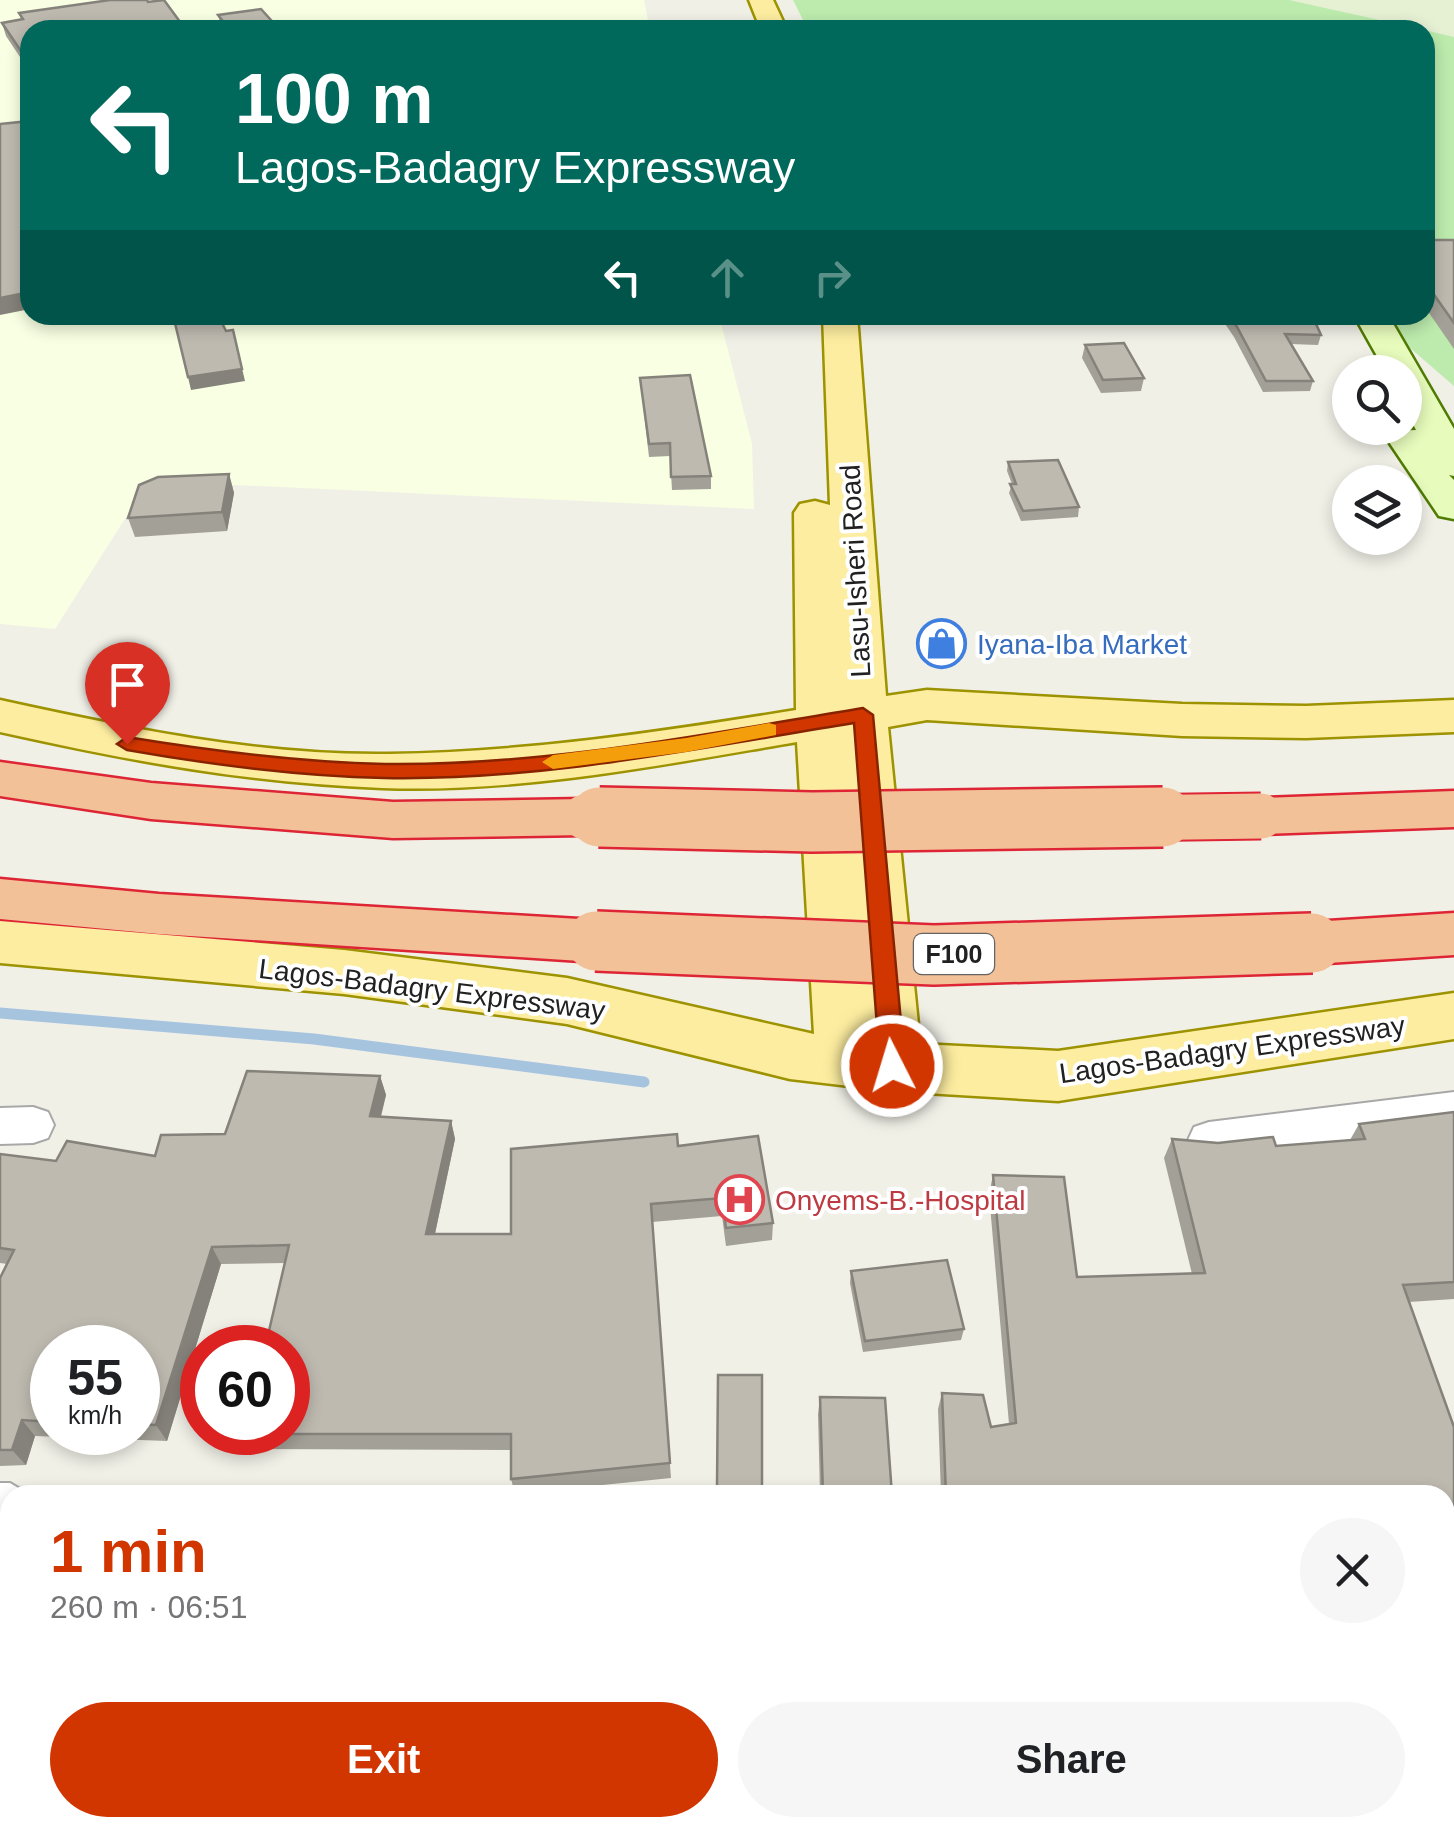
<!DOCTYPE html>
<html lang="en">
<head>
<meta charset="utf-8">
<style>
  :root { --surface:#fff; --page:#f6f6f6; --text:#202124; --muted:#757577; --accent:#d13600 }
  body { margin:0; font-family:Arial,sans-serif; background:var(--page); color:var(--text); height:100vh; display:flex; flex-direction:column; font-size:38px; white-space:nowrap }
  * { box-sizing:border-box; margin:0 }
  p { font-size:32px; color:var(--muted) }
  .icon { flex:none; width:55px; height:55px; fill:none; stroke:currentColor; stroke-width:2; stroke-linecap:round; stroke-linejoin:round }
  .map { position:relative; flex:1; overflow:hidden }
  .details { position:absolute; left:0px; top:1485px; width:1455px; height:352px; display:flex; flex-direction:column; background:var(--surface); border-radius:30px 30px 0 0; box-shadow:0 5px 15px #0003 }
  .details>* { flex:none }
  .guide { position:absolute; left:20px; top:20px; width:1415px; height:305px; border-radius:30px; box-shadow:0 5px 15px #0003; background:#00695c; color:#fff; overflow:hidden }
  .controls { position:absolute; left:1332px; top:355px; display:grid; gap:20px }
  .controls a { display:grid; place-items:center; width:90px; height:90px; border-radius:50%; background:var(--surface); box-shadow:0 5px 15px #0003; font-size:50px }
  .speed { position:absolute; left:30px; top:1325px; display:flex; gap:20px; font-size:50px; font-weight:700; text-align:center }
  .speed>* { display:grid; place-content:center; width:130px; height:130px; border-radius:50%; background:var(--surface); box-shadow:0 5px 15px #0003; line-height:1 }
  .speed small { font-size:25px; font-weight:400 }
  .speed .limit { border:15px solid #d22; background:#fff; color:#111 }
  .pin { position:absolute; display:grid; place-items:center; width:85px; height:85px; color:#fff; margin:-102px -42px; border-radius:50% 50% 50% 0; rotate:-45deg; box-shadow:0 0 10px #0007 }
  .pin .icon { rotate:45deg }
  .me { position:absolute; width:110px; margin:-55px; rotate:355deg; stroke-linejoin:round; filter:drop-shadow(0 0 8px #0008) }
  .turn { display:flex; align-items:center; gap:35px; height:210px; padding:0 50px; font-size:45px }
  .turn .icon { width:130px; height:130px; stroke-width:2.5 }
  .turn b { display:block; font-size:70px; line-height:85px }
  .lanes { display:flex; align-items:center; height:95px; padding:0 50px; background:#0003; justify-content:center; gap:50px; direction:ltr }
  .lanes .off { opacity:.35 }
  .round { display:grid; place-items:center; flex:none; width:105px; height:105px; border-radius:52px; background:var(--page) }
  .overview { display:flex; align-items:center; justify-content:space-between; height:170px; padding:0 50px }
  h1 { font-size:60px; font-weight:600; line-height:75px; color:var(--accent) }
  .primary-button { display:flex; gap:20px; margin-top:auto; padding:20px 50px }
  .primary-button a { flex:1; height:115px; border-radius:60px; background:var(--accent); color:#fff; font-size:40px; font-weight:600; line-height:115px; text-align:center }
  .primary-button a+a { background:var(--page); color:var(--text) }
  .map>svg:first-child { display:block }
  .education { fill:#f8ffe2 }
  .farmland { fill:#e6f0d3 }
  .grass { fill:#bcebad }
  .lines { fill:none; stroke-linecap:round; stroke-linejoin:round }
  .stream { stroke:#a7c4df; stroke-width:11 }
  .minor-casing { stroke:#a8a8a8; stroke-width:4 }
  .secondary-casing { stroke:#507c03; stroke-width:5 }
  .primary-casing { stroke:#9d9200; stroke-width:5 }
  .trunk-casing { stroke:#de2535; stroke-width:5 }
  .minor { fill:#fff; fill-rule:evenodd }
  .secondary { fill:#e7fbbc; fill-rule:evenodd }
  .primary { fill:#fdeda0; fill-rule:evenodd }
  .trunk { fill:#f3c198; fill-rule:evenodd }
  .trunk-bridge-far1-casing { stroke:#de2535; stroke-width:49; stroke-linecap:butt }
  .trunk-bridge-casing { stroke:#de2535; stroke-width:64; stroke-linecap:butt }
  .trunk-bridge-far1 { stroke:#f3c198; stroke-width:45 }
  .trunk-bridge { stroke:#f3c198; stroke-width:59 }
  .wall { fill:#a3a097; fill-rule:evenodd }
  .shaded-wall { fill:#85827b }
  .building { fill:#bebab0; stroke:#85827b; stroke-width:2.5 }
  .route { fill:#d13600; stroke:#882300; stroke-width:2.5 }
  .slow { fill:#f59e0b }
  .labels { text-anchor:middle; stroke-width:8; stroke-linejoin:round; paint-order:stroke }
  .shield { fill:#fff; stroke:#646464; stroke-width:2.5 }
  .shield-label { font-size:25px; font-weight:bold; fill:#212121 }
  .street-label { font-size:28px; fill:#212121; stroke:#fff }
  .shop-label { font-size:28px; fill:#366cbe; stroke:#fff; text-anchor:start }
  .health-label { font-size:28px; fill:#be3a42; stroke:#fff; text-anchor:start }
</style>
</head>
<body>
<div class="map">
<svg width="1454" height="1836" viewBox="0 0 1454 1836">
  <rect width="100%" height="100%" fill="#f1f0e7"/>
  <path class="education" d="M0,0h644l6,30h-620v285h689l33,129 2,65 -605,-28 -94,148 -55,-5z"/>
  <path class="farmland" d="M1289,0h165v37l-29,-7z"/>
  <g class="grass">
    <path d="M793,0h496l136,30h-617z"/>
    <path d="M1425,30l29,7v349l-82,-71h53z"/>
  </g>
  <g class="lines">
    <path class="stream" d="M0,1013l314,26 330,43"/>
    <defs>
      <g id="minor">
        <path d="M1454,1092v34l-245,32 -15,-5 -6,-13 6,-13 15,-5z"/>
        <path d="M33,1107l15,5 6,13 -6,13 -15,5 -33,1v-36z"/>
        <path d="M0,1483h10l20,12h-20v40h-10z"/>
        <path d="M1454,1675v56l-9,2v-56z"/>
        <path d="M1445,1785l9,4v47h-29l-3,-8h23z"/>
        <path d="M716,1828h58l1,8h-58z"/>
      </g>
      <path id="secondary" d="M1354,315h34l66,114v47l-5,-1 5,5v39l-15,-3 -52,-77 5,-8 24,-1 -11,-21v-37h-19z"/>
      <g id="primary">
        <path d="M749,0h24l14,30h-26z"/>
        <path d="M823,315h34l29,381 41,-6 255,14 124,2 148,-6v32l-148,6 -124,-2 -255,-16 -39,7 32,317 138,7 396,-58v46l-396,62 -166,-10 -102,-12 -223,-55 -223,-30 -344,-31v-42l344,29 223,28 247,56 -17,-292c-136,23 -276,51 -415,46 -133,-5 -252,-27 -382,-56v-32c128,28 258,56 389,54 138,-2 271,-22 407,-44l-2,-197 6,-9 15,-3 15,4z"/>
      </g>
      <g id="trunk">
        <path d="M0,762l151,21 242,19 192,-3 18,5 8,13 -8,13 -18,5 -192,3 -242,-19 -151,-23z"/>
        <path d="M1454,791v36l-193,7 -18,-5 -8,-13 8,-13 18,-5z"/>
        <path d="M0,879l159,15 437,26 20,6 8,15 -8,15 -20,6 -437,-28 -159,-15z"/>
        <path d="M1454,913v42l-142,9 -20,-6 -8,-15 8,-15 20,-6z"/>
      </g>
    </defs>
    <use href="#minor" class="minor-casing"/>
    <use href="#secondary" class="secondary-casing"/>
    <use href="#primary" class="primary-casing"/>
    <use href="#trunk" class="trunk-casing"/>
    <use href="#minor" class="minor"/>
    <use href="#secondary" class="secondary"/>
    <use href="#primary" class="primary"/>
    <use href="#trunk" class="trunk"/>
    <defs>
      <g id="trunk-bridge-far1">
        <path d="M585,817l127,3"/>
        <path d="M976,820l285,-4"/>
      </g>
      <g id="trunk-bridge">
        <path d="M599,817l213,5 351,-5"/>
        <path d="M596,941l338,14 378,-12"/>
      </g>
    </defs>
    <use href="#trunk-bridge-far1" class="trunk-bridge-far1-casing"/>
    <use href="#trunk-bridge" class="trunk-bridge-casing"/>
    <use href="#trunk-bridge-far1" class="trunk-bridge-far1"/>
    <use href="#trunk-bridge" class="trunk-bridge"/>
  </g>
  <g class="wall">
    <path d="M19,13l11,17v42l-24,-36 -4,-13 19,-4z"/>
    <path d="M218,15l62,15h-58z"/>
    <path d="M1425,240h29v109l-29,-42z"/>
    <path d="M1219,315h93l9,20 -3,10 -27,-1 22,37 -3,10 -47,1 -29,-55z"/>
    <path d="M1085,345l59,33 -3,13 -40,2 -19,-35z"/>
    <path d="M640,378l71,98v13l-39,1 -2,-34 -21,1z"/>
    <path d="M1008,462l71,45 -1,10 -57,4 -12,-28 3,-9 -5,-13z"/>
    <path d="M229,474l5,19 -7,38 -92,6 -7,-19z"/>
    <path d="M380,1076l6,19 -5,22 70,4 4,18 -20,95h76l167,-88 95,77 -1,17 -46,6 -4,-30 -70,6 19,256 -156,16 -4,-15v-29l-257,-1 -10,-15 41,-171 -64,1 -54,177 -132,-5 -9,29 -26,1v-188l7,-14 -7,-1v-109l56,7 99,-5 70,-22zM52,1348h86v84h-86z"/>
    <path d="M1454,1112v187l-45,3 45,125v225h-9v-157h-504l-3,-86 4,-16 49,34 18,-3 -20,-230 4,-19 84,102 115,-3 -28,-116 8,-19 104,7 74,-6 9,-16z"/>
    <path d="M851,1271l113,58 -3,11 -98,12 -13,-69z"/>
    <rect x="718" y="1375" width="44" height="120"/>
    <path d="M820,1397l72,98h-72l-2,-81z"/>
    <path d="M0,1571h10v168l-10,-1z"/>
    <path d="M833,1828h165l1,8h-165z"/>
    <path d="M1037,1828h359l3,8h-361z"/>
  </g>
  <g class="shaded-wall">
    <path d="M30,292v17l-30,6v-17z"/>
    <path d="M233,330l12,51 -54,9 -3,-13z"/>
    <path d="M229,474l5,19 -7,38 -5,-19z"/>
    <path d="M380,1076l6,19 -10,39 -6,-18z"/>
    <path d="M451,1121l4,18 -24,113 -5,-18z"/>
    <path d="M212,1247l9,17 -54,177 -11,-16z"/>
    <path d="M22,1420l13,16 -9,29 -14,-15z"/>
    <path d="M53,1828h16l-1,8h-17z"/>
  </g>
  <g class="building">
    <path d="M110,0h37l1,2 16,-2 22,30h-156v29l-3,1 -25,-37 21,-4 -4,-6z"/>
    <path d="M261,9l19,21h-50l-12,-15z"/>
    <path d="M30,121v171l-30,6v-174z"/>
    <path d="M1425,240h29v83l-29,-41z"/>
    <path d="M173,315h45l8,16 7,-1 9,39 -54,8z"/>
    <path d="M1228,315h84l9,20 -36,-1 28,47h-47l-29,-54z"/>
    <path d="M1124,343l20,35 -41,2 -18,-35z"/>
    <path d="M690,375l21,101 -40,1 -1,-34 -21,1 -9,-66z"/>
    <path d="M1058,460l21,47 -56,4 -13,-27h6l-8,-22z"/>
    <path d="M229,474l-7,38 -94,6 11,-33 19,-8z"/>
    <path d="M247,1071l133,5 -10,40 81,5 -25,113h85v-85l166,-15 1,12 80,-10 15,87 -47,5 -4,-30 -71,6 19,259 -159,16v-45h-267l44,-2v-84h-23l24,-103 -77,2 -56,178 -18,-1v-76h-86v74l-30,-2 -10,30h-12v-172l14,-28 -14,-2v-94l56,7 11,-20 88,15 6,-21 64,-1z"/>
    <path d="M1454,1112v170l-51,3 51,142v211h-9v-143h-499l-4,-102 41,2 8,32 25,-4 -23,-248 71,2 13,100 128,-4 -33,-134 46,4 55,-6 3,9 89,-7 -6,-15z"/>
    <path d="M947,1260l17,69 -99,12 -14,-70z"/>
    <path d="M718,1375h44v112h-45z"/>
    <path d="M820,1397l65,1 7,97h-69z"/>
    <path d="M0,1571h10v158l-10,-1z"/>
    <path d="M10,1798v30h43l-2,8h-51v-37z"/>
    <path d="M463,1828h43v8h-64l1,-7z"/>
    <path d="M640,1828h64l2,8h-65z"/>
    <path d="M838,1828h160l1,8h-160z"/>
    <path d="M1049,1828h347l3,8h-348z"/>
  </g>
  <path class="route" d="M863,708l10,7 32,351 -4,8h-18l-3,-8 -26,-343c-155,25 -312,58 -470,55 -86,-2 -172,-13 -257,-28l-10,-6 10,-7c85,14 171,25 258,27 161,2 320,-30 478,-56z"/>
  <path class="slow" d="M769,723l7,2v10l-90,17 -133,17 -11,-7 11,-7 133,-17z"/>
  <defs>
    <symbol id="shop-ring" viewBox="-11 -11 22 22"><circle r="9.5" fill="#fff" stroke="#3f7fe0" stroke-width="1.5"/><path d="M-5-2.5h2.3a2.7 3.5 0 0 1 5.4 0H5L5.5 6h-11ZM-1.5-2.5h3a1.5 2.3 0 0 0-3 0Z" fill="#3f7fe0"/></symbol>
    <symbol id="hospital-ring" viewBox="-11 -11 22 22"><circle r="9.5" fill="#fff" stroke="#e0444e" stroke-width="1.5"/><path d="M-5-5h3v3.5h4V-5h3V5h-3V1.5h-4V5h-3Z" fill="#e0444e"/></symbol>
  </defs>
  <g fill-rule="evenodd">
    <use href="#shop-ring" x="914" y="616" width="55" height="55"/>
    <use href="#hospital-ring" x="712" y="1172" width="55" height="55"/>
  </g>
  <g class="labels">
    <rect class="shield" x="914" y="934" width="80" height="40" rx="8"/>
    <g class="shield-label">
      <text x="954" y="963">F100</text>
    </g>
    <g class="street-label">
      <text transform="translate(855 571) rotate(-93)" y="10">Lasu-Isheri Road</text>
      <text transform="translate(432 989) rotate(7)" y="10">Lagos-Badagry Expressway</text>
      <text transform="translate(1232 1049) rotate(-8)" y="10">Lagos-Badagry Expressway</text>
    </g>
    <g class="shop-label">
      <text x="977" y="654">Iyana-Iba Market</text>
    </g>
    <g class="health-label">
      <text x="775" y="1210">Onyems-B.-Hospital</text>
    </g>
  </g>
</svg>
<div class="controls">
<a><svg class="icon" aria-label="search" viewBox="0 0 24 24"><circle cx="10" cy="10" r="6"/><path d="M15 15l6 6"/></svg></a>
<a><svg class="icon" aria-label="layers" viewBox="0 0 24 24"><path d="M12 4l9 5-9 5-9-5zM3 14l9 5 9-5"/></svg></a>
</div>
<div class="speed"><div>55<small>km/h</small></div><div class="limit">60</div></div>
<div class="pin" style="left:127px;top:744px;background:#d93025"><svg class="icon" aria-label="arrive" viewBox="0 0 24 24"><path d="M6 21V4h12l-3 4 3 4H6"/></svg></div>
<svg class="me" style="left:892px;top:1066px" viewBox="-20 -20 40 40"><circle r="17" fill="#d13600" stroke="#fff" stroke-width="3"/><path d="M0-11L8 9 0 5-8 9z" fill="#fff"/></svg>
<div class="guide">
<div class="turn"><svg class="icon" aria-label="left" viewBox="0 0 24 24"><path d="M17 20v-9H6M10 6l-5 5 5 5"/></svg><div><b>100 m</b>Lagos-Badagry Expressway</div></div>
<div class="lanes"><svg class="icon" aria-label="left" viewBox="0 0 24 24"><path d="M17 20v-9H6M10 6l-5 5 5 5"/></svg><svg class="icon off" aria-label="ahead" viewBox="0 0 24 24"><path d="M12 20V5M6 11l6-6 6 6"/></svg><svg class="icon off" aria-label="right" viewBox="0 0 24 24"><path d="M7 20v-9h11M14 6l5 5-5 5"/></svg></div>
</div>
<section class="details">
<div class="overview"><div><h1>1 min</h1><p>260 m · 06:51</p></div><a class="round"><svg class="icon" aria-label="close" viewBox="0 0 24 24"><path d="M6 6l12 12M18 6L6 18"/></svg></a></div>
<div class="primary-button"><a>Exit</a><a>Share</a></div>
</section>
</div>
</body>
</html>
